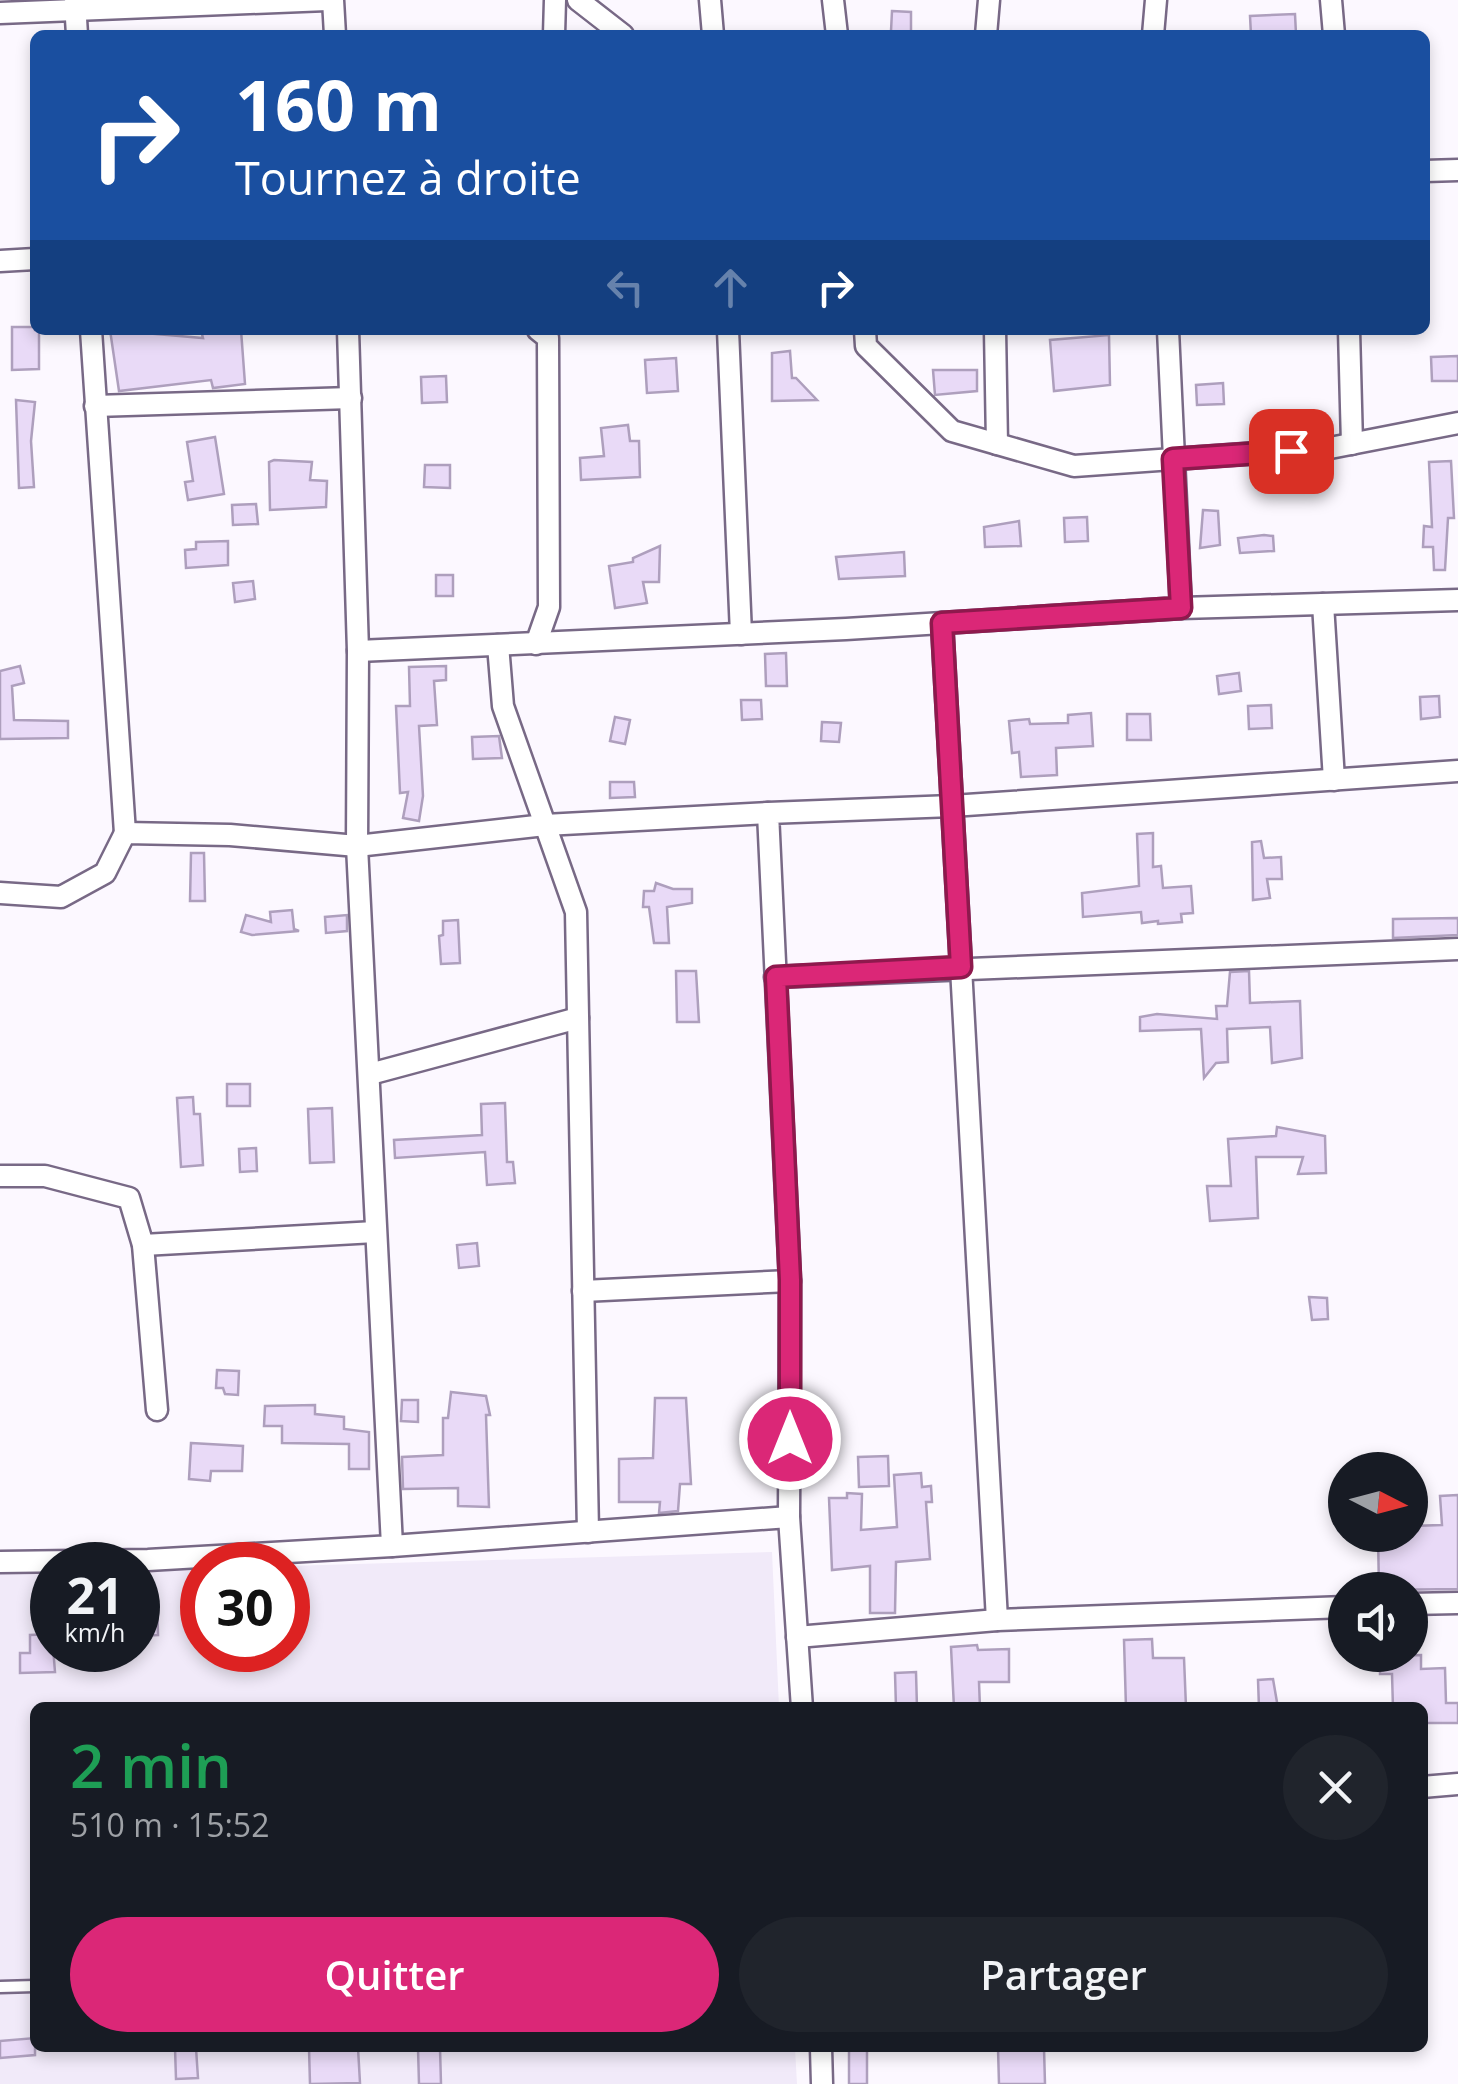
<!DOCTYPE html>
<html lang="fr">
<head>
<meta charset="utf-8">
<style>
  :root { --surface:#171b24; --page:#20242c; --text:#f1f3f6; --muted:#9ea1a6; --accent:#db2777 }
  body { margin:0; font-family:"Open Sans",sans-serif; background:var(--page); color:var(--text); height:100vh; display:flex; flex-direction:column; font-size:38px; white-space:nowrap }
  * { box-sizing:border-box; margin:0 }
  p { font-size:32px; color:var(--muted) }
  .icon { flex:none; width:55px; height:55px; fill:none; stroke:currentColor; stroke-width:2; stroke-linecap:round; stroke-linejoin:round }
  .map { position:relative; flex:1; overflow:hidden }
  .panel { position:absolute; left:30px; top:1702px; width:1398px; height:350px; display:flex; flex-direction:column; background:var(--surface); border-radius:15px; box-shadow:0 5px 15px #0003 }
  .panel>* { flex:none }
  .hud { position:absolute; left:30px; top:30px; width:1400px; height:305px; border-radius:15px; box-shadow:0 5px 15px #0003; background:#1a4fa0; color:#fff; overflow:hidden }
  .needle { width:65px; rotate:96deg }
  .tools { position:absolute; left:1328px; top:1452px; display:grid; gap:20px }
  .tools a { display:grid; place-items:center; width:100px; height:100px; border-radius:50%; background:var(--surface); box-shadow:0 5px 15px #0003; font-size:50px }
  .speed { position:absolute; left:30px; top:1542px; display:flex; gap:20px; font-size:50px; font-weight:700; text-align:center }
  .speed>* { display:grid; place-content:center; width:130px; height:130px; border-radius:50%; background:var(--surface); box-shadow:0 5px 15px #0003; line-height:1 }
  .speed small { font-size:25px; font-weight:400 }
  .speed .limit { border:15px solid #d22; background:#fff; color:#111 }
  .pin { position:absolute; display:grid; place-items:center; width:85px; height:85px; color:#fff; margin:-42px; border-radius:20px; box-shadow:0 5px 15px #0006 }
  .me { position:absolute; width:110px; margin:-55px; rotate:0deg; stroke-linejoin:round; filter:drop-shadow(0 0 8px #0008) }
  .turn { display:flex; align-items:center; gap:35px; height:210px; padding:0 40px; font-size:45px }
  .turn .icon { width:130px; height:130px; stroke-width:2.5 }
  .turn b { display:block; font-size:70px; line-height:85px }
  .lanes { display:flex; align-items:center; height:95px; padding:0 40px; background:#0003; justify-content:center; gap:50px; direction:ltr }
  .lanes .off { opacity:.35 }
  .round { display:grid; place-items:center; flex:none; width:105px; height:105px; border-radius:52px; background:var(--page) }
  .head { display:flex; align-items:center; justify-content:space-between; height:170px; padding:0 40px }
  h1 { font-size:60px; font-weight:600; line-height:75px; color:#1e9e55 }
  .cta { display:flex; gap:20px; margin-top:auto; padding:20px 40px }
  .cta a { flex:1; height:115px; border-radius:60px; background:var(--accent); color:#fff; font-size:40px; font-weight:600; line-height:115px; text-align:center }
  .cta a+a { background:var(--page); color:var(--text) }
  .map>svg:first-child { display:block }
  .built { fill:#f1eaf9 }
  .building { fill:#e9daf7; stroke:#ae9fbd; stroke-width:2.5 }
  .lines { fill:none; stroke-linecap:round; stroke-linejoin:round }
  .lane-casing { stroke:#786986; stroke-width:15 }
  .street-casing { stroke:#786986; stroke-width:25 }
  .lane { stroke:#fff; stroke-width:10 }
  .street { stroke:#fff; stroke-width:20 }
  .route-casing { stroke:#8e194d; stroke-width:25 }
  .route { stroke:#db2777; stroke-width:18 }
</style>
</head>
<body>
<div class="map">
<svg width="1458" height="2084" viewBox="0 0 1458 2084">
  <rect width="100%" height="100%" fill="#fcf8ff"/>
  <path class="built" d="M772,1552l7,155 -744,1v340h760l2,36h-797v-510l52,-2v78h86v-80l64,-2v82h86v-84z"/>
  <g class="building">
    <path d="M892,11l19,1v20l-20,-1z"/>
    <path d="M1295,14l1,20 -45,1 -1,-19z"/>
    <path d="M12,327h23v3h4v39l-27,1z"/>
    <path d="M110,330l93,8 -2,-8h40l4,54 -32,4 -2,-8 -92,11z"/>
    <path d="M1109,335l1,50 -56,6 -4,-51z"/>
    <path d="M790,351l2,27h4l21,22 -45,1v-48z"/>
    <path d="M1458,356v25h-26l-1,-24z"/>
    <path d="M676,358l2,33 -31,2 -2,-33z"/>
    <path d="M933,370h44v21l-42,4z"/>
    <path d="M446,376l1,26 -25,1 -1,-26z"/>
    <path d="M1223,383l1,21 -27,1 -1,-20z"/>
    <path d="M16,400l19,2 -4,39 3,46 -15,1z"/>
    <path d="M628,425l2,16h9l1,36 -59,3 -1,-22 24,-2 -3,-28z"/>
    <path d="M215,437l9,57 -36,6 -3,-18 8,-1 -6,-39z"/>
    <path d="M274,460l38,2 -2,18 17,1 -1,26 -56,3 -1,-48z"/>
    <path d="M1451,461l3,57h-6l-3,52h-11l-1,-23h-10l1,-21 8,1 -3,-65z"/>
    <path d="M425,465h25v23l-26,-1z"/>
    <path d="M256,504l2,20 -25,1 -1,-20z"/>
    <path d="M1203,510l15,1 2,34 -20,3z"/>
    <path d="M1087,517l1,24 -23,1 -1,-24z"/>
    <path d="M1019,521l2,25 -36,1 -1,-20z"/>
    <path d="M1264,535l9,1 1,15 -34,2 -2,-15z"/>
    <path d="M228,541v24l-42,3 -1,-18 11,-1v-7z"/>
    <path d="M660,546l-1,36h-16l4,21 -32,5 -6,-42 24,-4v-4z"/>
    <path d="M904,552l1,24 -66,3 -3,-22z"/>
    <rect x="436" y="575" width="17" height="21"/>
    <path d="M253,581l2,18 -20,3 -2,-19z"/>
    <path d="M786,653l1,33h-21l-1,-32z"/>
    <path d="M20,666l4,17 -12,3 2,34 54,1v17l-68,1v-68z"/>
    <path d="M446,666v14l-12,1 3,44 -18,1 4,70 -4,25 -16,-3 5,-26 -8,1 -4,-87h14l-1,-39z"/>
    <path d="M1239,673l2,18 -22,3 -2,-18z"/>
    <path d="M1439,696l1,21 -19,2 -1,-22z"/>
    <path d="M741,700h20l1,19 -20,1z"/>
    <path d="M1271,705l1,23 -23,1 -1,-23z"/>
    <path d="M1091,713l2,33 -37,2 1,27 -36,2 -2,-25 -7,1 -3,-32 20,-2 1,5 38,-1v-8z"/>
    <path d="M1127,714h23l1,26h-24z"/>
    <path d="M615,717l15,3 -5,24 -15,-3z"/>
    <path d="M822,722l19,1 -2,19 -18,-1z"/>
    <path d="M499,736l3,22 -29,1 -1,-22z"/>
    <path d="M610,782h24l1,15 -25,1z"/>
    <path d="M1153,833v34l8,-1 2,22 28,-2 2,27 -12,1 1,8 -24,2v-3l-16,2 -1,-11 -58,5 -1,-24 57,-7 -2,-52z"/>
    <path d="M1261,841l3,17 17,-1 1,22h-15l3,19 -17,2 -1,-58z"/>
    <path d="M191,853h13l1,48h-15z"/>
    <path d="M656,883l17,6h19v14l-25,4 2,36h-15l-5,-36h-6l1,-16h10z"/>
    <path d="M292,910l2,19 5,2 -47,4 -11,-3 5,-17 25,7 -1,-10z"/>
    <path d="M347,915v16l-21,2 -1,-16z"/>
    <path d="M1458,918v17l-65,3v-19z"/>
    <path d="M458,920l2,43 -19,1 -2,-28 4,-1v-14z"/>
    <path d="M676,971h20l3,51h-22z"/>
    <path d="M1249,971l1,32 50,-2 2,57 -30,5 -2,-36 -43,2 1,33 -12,1 -12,15 -3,-49 -61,2v-14l17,-3 60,5 -1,-13h11l3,-34z"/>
    <rect x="227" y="1084" width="23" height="22"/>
    <path d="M193,1097l1,17h6l3,51 -22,2 -4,-69z"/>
    <path d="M505,1103l2,59h6l2,21 -28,2 -2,-33 -90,6 -1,-18 88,-5 -1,-31z"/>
    <path d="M332,1108l2,54 -24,1 -2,-54z"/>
    <path d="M1277,1127l48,9 1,37 -28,1 5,-17h-47l2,61 -48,3 -3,-35h24l-3,-47 48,-3z"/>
    <path d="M256,1148l1,23 -17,1 -1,-23z"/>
    <path d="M477,1243l2,23 -20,2 -2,-23z"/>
    <path d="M1309,1297l18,1 1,21 -16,1z"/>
    <path d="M217,1370l22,1 -1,24 -13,-1 -2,-6h-7z"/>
    <path d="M451,1392l35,4 4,19h-4l3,92 -31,-1v-18l-55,1 -1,-32 41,-2v-37h5z"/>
    <path d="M655,1398h31l5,86h-11l-2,27 -19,2 1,-11h-41v-43l34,-1z"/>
    <path d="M402,1400h16v22l-17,-1z"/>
    <path d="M315,1405v9l29,3v12l25,3v37h-20v-25l-67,-1v-17h-18l1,-20z"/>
    <path d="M191,1443l52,3 -1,25h-31l-1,10 -21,-2z"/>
    <path d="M888,1456l1,30 -30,1 -1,-30z"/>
    <path d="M921,1473l1,14 9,-1 1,16h-6l4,57 -34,3 -1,51h-25v-47l-38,4 -3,-72h18v-5l15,1 -1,36 36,-3 -3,-52z"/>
    <path d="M1458,1495v94l-79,1 -1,-55h32v-9l32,-1 -2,-29z"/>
    <path d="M157,1596l1,39 -20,1v-39z"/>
    <path d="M52,1634l3,38 -35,1v-20h10v-18z"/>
    <path d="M1152,1639l1,19h31l2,49 -60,1 -2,-68z"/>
    <path d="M977,1645l1,5 31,-1v33h-30l1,26h-26l-3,-61z"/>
    <path d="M1421,1655v14l24,-1 1,35h12v20h-36v-15h-29l-1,-34h-12v-18z"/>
    <path d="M916,1672l1,36h-21l-1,-35z"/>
    <path d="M1273,1679l5,29h-19l-1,-28z"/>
    <path d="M35,2038v17l-35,3v-17z"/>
    <path d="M175,2048h21l2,30 -22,1z"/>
    <path d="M309,2048h49l2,35 -50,1z"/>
    <path d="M418,2048h22l1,36h-22z"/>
    <rect x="849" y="2048" width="18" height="36"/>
    <path d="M998,2048h46l1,36h-46z"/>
  </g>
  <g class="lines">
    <defs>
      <path id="lane" d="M0,1987l35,-1"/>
      <g id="street">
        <path d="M333,0l2,35"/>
        <path d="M578,0l45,35"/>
        <path d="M710,0l3,35"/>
        <path d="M833,0l4,35"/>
        <path d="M1331,0l3,35"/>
        <path d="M75,2l2,33"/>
        <path d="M0,13l327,-13"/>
        <path d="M554,35l1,-35"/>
        <path d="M986,35l3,-35"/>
        <path d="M1153,35l3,-35"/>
        <path d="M1425,171l33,-1"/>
        <path d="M0,261l35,-2"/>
        <path d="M91,330l34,503"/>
        <path d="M728,330l13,304"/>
        <path d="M865,330l1,16 86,85 122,35 256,-18 128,-25"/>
        <path d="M995,330l2,114"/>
        <path d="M1349,330l3,114"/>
        <path d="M95,406l256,-8"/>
        <path d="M1323,604l11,176"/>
        <path d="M1181,608l277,-8"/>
        <path d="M942,623l55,997"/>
        <path d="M536,644l13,-37 -1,-269 -10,-8"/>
        <path d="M498,645l5,61 73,206 12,620"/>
        <path d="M358,651l488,-22 335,-21 -13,-278"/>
        <path d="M0,893l61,4 44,-24 20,-40 105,2 127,11 188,-21 223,-12"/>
        <path d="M775,977l683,-28"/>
        <path d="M370,1074l208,-56"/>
        <path d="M0,1176h45l84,22 14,47 14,165"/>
        <path d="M143,1245l232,-13"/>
        <path d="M583,1291l207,-10"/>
        <path d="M789,1517l1,-236 -22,-468 184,-7 506,-35"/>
        <path d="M392,1546l397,-29 13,191"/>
        <path d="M0,1562l148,-2 244,-14 -35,-700 1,-195 -10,-321"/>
        <path d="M1410,1604l48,-1"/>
        <path d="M797,1637l200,-17 348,-13"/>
        <path d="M1422,1787l36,-3"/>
        <path d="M821,2048l1,36"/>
      </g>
    </defs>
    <use href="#lane" class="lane-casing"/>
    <use href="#street" class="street-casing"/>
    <use href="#lane" class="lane"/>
    <use href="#street" class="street"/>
  </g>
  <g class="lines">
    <defs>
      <path id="route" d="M790,1439v-159l-14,-303 185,-10 -19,-344 239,-15 -8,-149 118,-8"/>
    </defs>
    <use href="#route" class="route-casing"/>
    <use href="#route" class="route"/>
  </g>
</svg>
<div class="tools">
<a><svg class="needle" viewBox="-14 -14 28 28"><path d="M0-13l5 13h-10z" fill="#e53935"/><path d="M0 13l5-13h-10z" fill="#9ea1a6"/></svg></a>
<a><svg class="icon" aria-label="sound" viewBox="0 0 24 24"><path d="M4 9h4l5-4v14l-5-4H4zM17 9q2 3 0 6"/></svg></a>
</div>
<div class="speed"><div>21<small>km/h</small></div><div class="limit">30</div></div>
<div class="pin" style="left:1291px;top:451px;background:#d93025"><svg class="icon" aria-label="arrive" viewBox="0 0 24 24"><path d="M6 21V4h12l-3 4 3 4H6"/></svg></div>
<svg class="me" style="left:790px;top:1439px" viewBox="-20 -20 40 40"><circle r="17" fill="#db2777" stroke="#fff" stroke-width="3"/><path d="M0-11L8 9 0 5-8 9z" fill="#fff"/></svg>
<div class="hud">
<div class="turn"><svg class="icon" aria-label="right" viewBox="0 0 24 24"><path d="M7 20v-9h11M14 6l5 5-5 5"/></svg><div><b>160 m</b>Tournez à droite</div></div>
<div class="lanes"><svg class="icon off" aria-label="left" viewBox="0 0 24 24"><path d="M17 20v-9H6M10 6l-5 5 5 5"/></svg><svg class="icon off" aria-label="ahead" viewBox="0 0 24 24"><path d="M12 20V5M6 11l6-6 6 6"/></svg><svg class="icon" aria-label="right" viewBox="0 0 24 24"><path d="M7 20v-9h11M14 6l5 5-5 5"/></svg></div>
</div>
<section class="panel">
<div class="head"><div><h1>2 min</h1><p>510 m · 15:52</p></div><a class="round"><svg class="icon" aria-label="close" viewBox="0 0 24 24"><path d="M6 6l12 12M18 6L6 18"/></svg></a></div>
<div class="cta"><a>Quitter</a><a>Partager</a></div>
</section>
</div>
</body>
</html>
